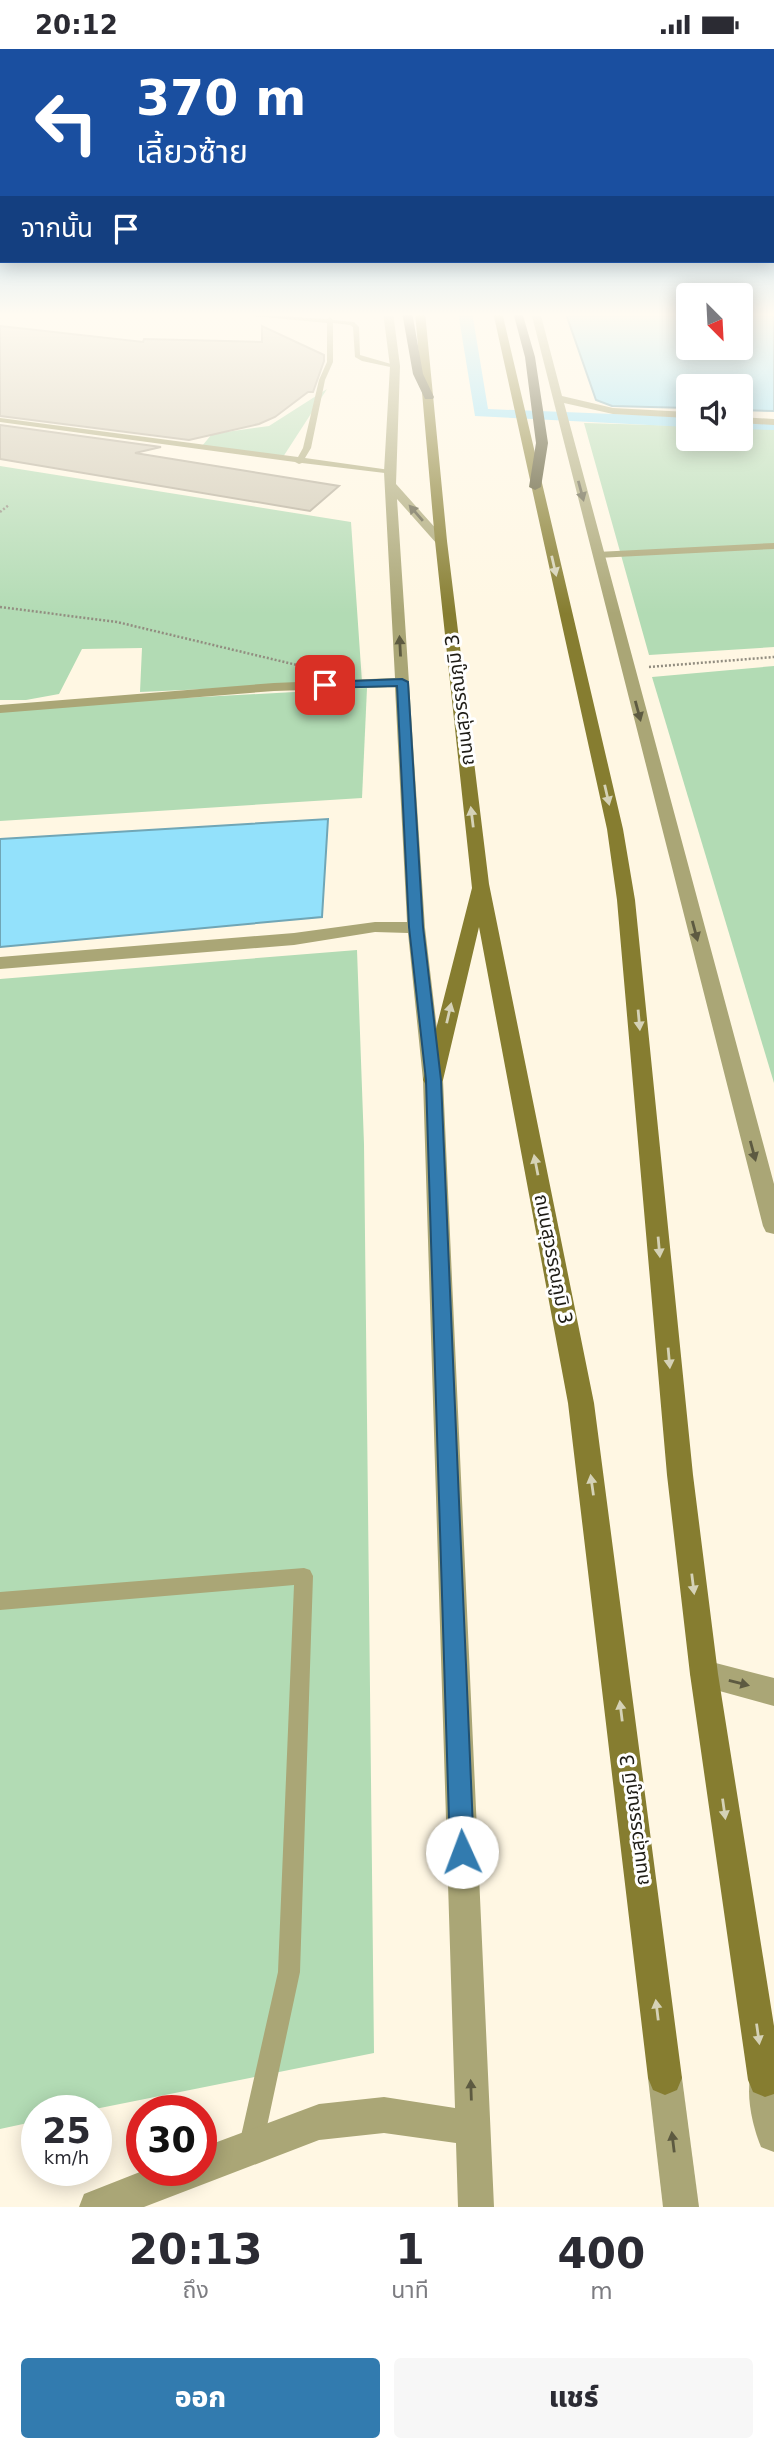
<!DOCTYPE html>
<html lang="th">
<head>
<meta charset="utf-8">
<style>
  :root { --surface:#fff; --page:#f7f7f7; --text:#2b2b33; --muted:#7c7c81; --accent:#327baf }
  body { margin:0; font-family:"DejaVu Sans","Noto Sans Thai",sans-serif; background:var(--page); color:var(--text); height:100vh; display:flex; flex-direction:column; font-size:26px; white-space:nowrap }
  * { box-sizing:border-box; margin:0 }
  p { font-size:23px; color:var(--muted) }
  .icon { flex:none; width:38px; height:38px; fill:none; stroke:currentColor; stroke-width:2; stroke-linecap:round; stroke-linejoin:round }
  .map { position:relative; height:2158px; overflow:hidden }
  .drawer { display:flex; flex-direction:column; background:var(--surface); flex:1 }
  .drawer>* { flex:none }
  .hud { position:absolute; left:0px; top:0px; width:775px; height:214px; box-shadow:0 4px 18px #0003; background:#1a4fa0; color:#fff; overflow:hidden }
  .needle { width:46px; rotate:156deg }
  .fabs { position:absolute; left:676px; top:234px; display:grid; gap:14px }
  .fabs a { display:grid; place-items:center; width:77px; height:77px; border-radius:7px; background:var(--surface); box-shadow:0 4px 18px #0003; font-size:35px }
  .speed { position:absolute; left:21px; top:2046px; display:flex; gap:14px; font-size:35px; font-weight:700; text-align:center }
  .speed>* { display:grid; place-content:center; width:91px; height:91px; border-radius:50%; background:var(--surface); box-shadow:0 4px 18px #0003; line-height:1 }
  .speed small { font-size:18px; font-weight:400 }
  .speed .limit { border:10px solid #d22; background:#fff; color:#111 }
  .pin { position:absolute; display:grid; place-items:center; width:60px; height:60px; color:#fff; margin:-30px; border-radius:14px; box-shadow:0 4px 10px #0006 }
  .me { position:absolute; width:77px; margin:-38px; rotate:358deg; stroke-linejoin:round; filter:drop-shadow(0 0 5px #0008) }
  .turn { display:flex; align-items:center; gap:24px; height:147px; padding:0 21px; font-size:32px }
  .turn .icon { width:91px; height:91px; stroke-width:2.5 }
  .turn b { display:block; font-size:49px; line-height:60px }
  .then { display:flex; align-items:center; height:66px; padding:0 21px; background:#0003; gap:14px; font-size:26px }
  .eta { display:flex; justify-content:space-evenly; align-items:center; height:119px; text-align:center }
  .eta b { font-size:42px; font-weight:800; line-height:49px }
  .action { display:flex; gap:14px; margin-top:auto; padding:14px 21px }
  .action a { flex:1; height:80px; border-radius:7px; background:var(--accent); color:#fff; font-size:28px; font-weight:800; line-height:80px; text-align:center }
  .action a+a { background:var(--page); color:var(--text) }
  .status { display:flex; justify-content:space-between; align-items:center; height:49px; padding:0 35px; background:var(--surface); direction:ltr }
  .status svg { height:19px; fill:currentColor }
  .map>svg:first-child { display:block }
  .green { fill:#b2dbb4 }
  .water { fill:#93e1fb; stroke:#70a6b6; stroke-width:2 }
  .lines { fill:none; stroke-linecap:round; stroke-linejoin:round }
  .canal { fill:#93e1fb; fill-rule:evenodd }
  .building { fill:#d1cab6; stroke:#b3ab98; stroke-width:2 }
  .path { stroke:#928d80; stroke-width:2.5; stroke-dasharray:2 2; stroke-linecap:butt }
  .lane { fill:#aaa676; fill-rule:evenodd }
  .street { fill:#aaa676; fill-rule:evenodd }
  .secondary { fill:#867d30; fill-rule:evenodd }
  .highway { fill:#4c4821; fill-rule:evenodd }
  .oneway { fill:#5d5a41 }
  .oneway2 { fill:#d5d2b7 }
  .route { fill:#327baf; stroke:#205072; stroke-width:2 }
  .labels { text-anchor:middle; stroke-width:6; stroke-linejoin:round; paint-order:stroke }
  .street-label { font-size:19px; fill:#1e1c15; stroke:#fff }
</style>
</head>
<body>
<div class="status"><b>20:12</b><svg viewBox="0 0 49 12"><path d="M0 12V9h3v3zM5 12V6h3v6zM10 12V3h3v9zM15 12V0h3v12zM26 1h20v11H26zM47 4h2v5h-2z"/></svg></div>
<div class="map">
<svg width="774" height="2158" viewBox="0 0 774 2158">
  <rect width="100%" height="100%" fill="#fff7e3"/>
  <g class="green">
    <path d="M327,340l-44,68 -81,-11 10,-12 57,-8z"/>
    <path d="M584,374l104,3v13h52v-11l34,1v218l-125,8z"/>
    <path d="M0,417l351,56 11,160 -222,10 2,-44 -60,1 -23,45 -33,6h-26z"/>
    <path d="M774,617v417l-122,-406z"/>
    <path d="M367,639l-5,110 -362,23v-113z"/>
    <path d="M357,901l7,194 10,909 -284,57 -53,1v10l-37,8v-1150z"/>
  </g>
  <g class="water">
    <path d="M568,263l120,1v35h52v-34l34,1v96l-34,-1v-23h-52v21l-76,-2 -16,-6 -30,-86z"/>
    <path d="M328,770l-6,98 -322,30v-108z"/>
  </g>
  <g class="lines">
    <g class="canal">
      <path d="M458,263h14l16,97 200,8v10l-213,-11z"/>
      <path d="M740,370l34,1v10l-34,-1z"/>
    </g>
  </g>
  <g class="building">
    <path d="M0,277l143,16 1,-3 118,3v-16l62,29v6l-11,31h-5l-33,25 -16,7 -70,16 -189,-24z"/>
    <path d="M0,376l161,22 -26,6 204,33 -29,25 -310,-52z"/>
  </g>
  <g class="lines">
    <g class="path">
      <path d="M0,463l9,-7"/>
      <path d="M0,558l117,15 184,44"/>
      <path d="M649,618l125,-10"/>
    </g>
    <g class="lane">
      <path d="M213,263l114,7 3,-2 3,3 21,2 5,5 1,28 38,11 -3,2 -33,-7 -7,-4 -2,-30 -3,-2 -17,-2v39l-8,18 -14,68 -6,10 85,12 4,2 -1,2 -91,-11 -3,1 -4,-2 -295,-40v-4l298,39 5,-9 16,-68 8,-18v-39z"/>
      <path d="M774,494v6l-177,9 -4,-3 4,-3z"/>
      <path d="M304,1519l6,2 3,6 -13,396 -37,173 -4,8 -8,4 -8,-4 -4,-8 39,-173 16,-387 -294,25v-18z"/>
    </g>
    <g class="street">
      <path d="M383,263h10l7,54 -4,118 51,57 -2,3h-8l-40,-45 28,429 18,152 51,1127h-36l-2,-64 -72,-10 -65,7 -175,67h-65l5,-13 61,-24h56v-22l118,-44 65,-7 71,11 -32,-1028 -15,-147 -33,-1 -81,13 -294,24v-12l294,-24 81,-11h32l-12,-235 -121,4 -274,22v-8l274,-22 121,-5 -11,-206 6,-106z"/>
      <path d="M531,263h9l22,84 51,12 75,4v6l-75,-4 -49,-11 210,781v50l-8,-2 -3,-6z"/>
      <path d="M740,368l34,2v6l-34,-2z"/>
      <path d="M704,1611l70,18v28l-80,-22 -4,-10 4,-10z"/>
      <path d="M665,2012l12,5 5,12 17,129h-36l-15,-129 5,-12z"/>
      <path d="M765,2014l9,3v86l-13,-5c-9,-22 -17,-57 -8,-79z"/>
    </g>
    <g class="secondary">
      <path d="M415,263h10l22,229 42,343 105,519 88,675 -5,12 -12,5 -12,-5 -5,-12 -80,-675 -89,-476 -36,153 -3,5h-14l-3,-5 49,-192 -37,-347z"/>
      <path d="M493,263h9l121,517 12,71 58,575 25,199 56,352v68l-9,3 -12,-5 -5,-12 -58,-406 -23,-199 -50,-575 -10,-71z"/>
    </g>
    <g class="highway">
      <path d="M402,263h10l11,62 11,23 -1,2h-8l-12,-25z"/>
      <path d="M513,263h9l13,45 13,86 -7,44 -6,3 -6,-3 7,-44 -11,-86z"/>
    </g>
  </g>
  <defs><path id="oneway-solid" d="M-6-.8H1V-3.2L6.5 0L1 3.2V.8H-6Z" transform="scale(1.75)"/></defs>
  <g class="oneway">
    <use href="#oneway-solid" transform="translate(581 442) rotate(75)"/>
    <use href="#oneway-solid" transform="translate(416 464) rotate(-131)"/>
    <use href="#oneway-solid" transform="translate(400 597) rotate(-93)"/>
    <use href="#oneway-solid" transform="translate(638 662) rotate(75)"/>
    <use href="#oneway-solid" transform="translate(695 882) rotate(75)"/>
    <use href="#oneway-solid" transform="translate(753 1102) rotate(75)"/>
    <use href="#oneway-solid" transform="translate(739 1634) rotate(14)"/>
    <use href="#oneway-solid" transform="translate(471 2041) rotate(-92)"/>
    <use href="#oneway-solid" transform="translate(673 2093) rotate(-97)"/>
  </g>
  <g class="oneway2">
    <use href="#oneway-solid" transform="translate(554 517) rotate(77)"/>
    <use href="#oneway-solid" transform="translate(607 746) rotate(77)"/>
    <use href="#oneway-solid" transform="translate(472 768) rotate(-97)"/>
    <use href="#oneway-solid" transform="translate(449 964) rotate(-77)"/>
    <use href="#oneway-solid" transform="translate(639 971) rotate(85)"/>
    <use href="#oneway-solid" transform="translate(536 1116) rotate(-101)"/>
    <use href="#oneway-solid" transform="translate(659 1198) rotate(85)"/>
    <use href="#oneway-solid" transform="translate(669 1309) rotate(85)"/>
    <use href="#oneway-solid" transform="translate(592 1436) rotate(-98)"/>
    <use href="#oneway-solid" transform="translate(693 1535) rotate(83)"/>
    <use href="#oneway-solid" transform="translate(621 1662) rotate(-97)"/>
    <use href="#oneway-solid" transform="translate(724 1760) rotate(82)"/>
    <use href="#oneway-solid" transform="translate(657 1961) rotate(-97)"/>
    <use href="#oneway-solid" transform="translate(758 1985) rotate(82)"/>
  </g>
  <linearGradient id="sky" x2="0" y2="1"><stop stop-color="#86c6f0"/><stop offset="0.47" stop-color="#fffbf2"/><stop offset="1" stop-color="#fffbf2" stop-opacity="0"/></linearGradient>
  <rect width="774" height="565" fill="url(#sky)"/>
  <path class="route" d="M402,630l6,3 15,245 18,153 33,772 -3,9 -9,3 -8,-3 -4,-9 -24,-772 -17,-153 -12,-241 -72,2 -5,-3 5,-3z"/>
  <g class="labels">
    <g class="street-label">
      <text transform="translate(459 651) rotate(-97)" y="7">ถนนสุวรรณภูมิ 3</text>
      <text transform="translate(554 1210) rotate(79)" y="7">ถนนสุวรรณภูมิ 3</text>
      <text transform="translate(634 1771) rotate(-97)" y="7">ถนนสุวรรณภูมิ 3</text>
    </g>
  </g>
</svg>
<div class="fabs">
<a><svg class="needle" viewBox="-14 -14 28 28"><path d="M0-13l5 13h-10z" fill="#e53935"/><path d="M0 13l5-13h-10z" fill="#7c7c81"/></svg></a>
<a><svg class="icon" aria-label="sound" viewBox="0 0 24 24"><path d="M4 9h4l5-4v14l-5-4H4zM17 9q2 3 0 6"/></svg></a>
</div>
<div class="speed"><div>25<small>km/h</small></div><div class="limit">30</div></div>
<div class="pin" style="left:325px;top:636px;background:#d93025"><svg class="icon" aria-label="arrive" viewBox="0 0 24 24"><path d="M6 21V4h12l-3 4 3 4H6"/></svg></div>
<svg class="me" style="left:462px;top:1803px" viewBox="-20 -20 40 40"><circle r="19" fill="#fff"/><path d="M0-13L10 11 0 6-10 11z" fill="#327baf"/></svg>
<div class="hud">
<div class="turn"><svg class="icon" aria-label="left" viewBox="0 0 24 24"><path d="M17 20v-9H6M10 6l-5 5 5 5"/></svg><div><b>370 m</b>เลี้ยวซ้าย</div></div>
<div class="then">จากนั้น<svg class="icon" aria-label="arrive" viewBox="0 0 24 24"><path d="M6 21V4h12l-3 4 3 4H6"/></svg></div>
</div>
</div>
<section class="drawer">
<div class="eta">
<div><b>20:13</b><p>ถึง</p></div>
<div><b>1</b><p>นาที</p></div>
<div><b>400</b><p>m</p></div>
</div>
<div class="action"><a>ออก</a><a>แชร์</a></div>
</section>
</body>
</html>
